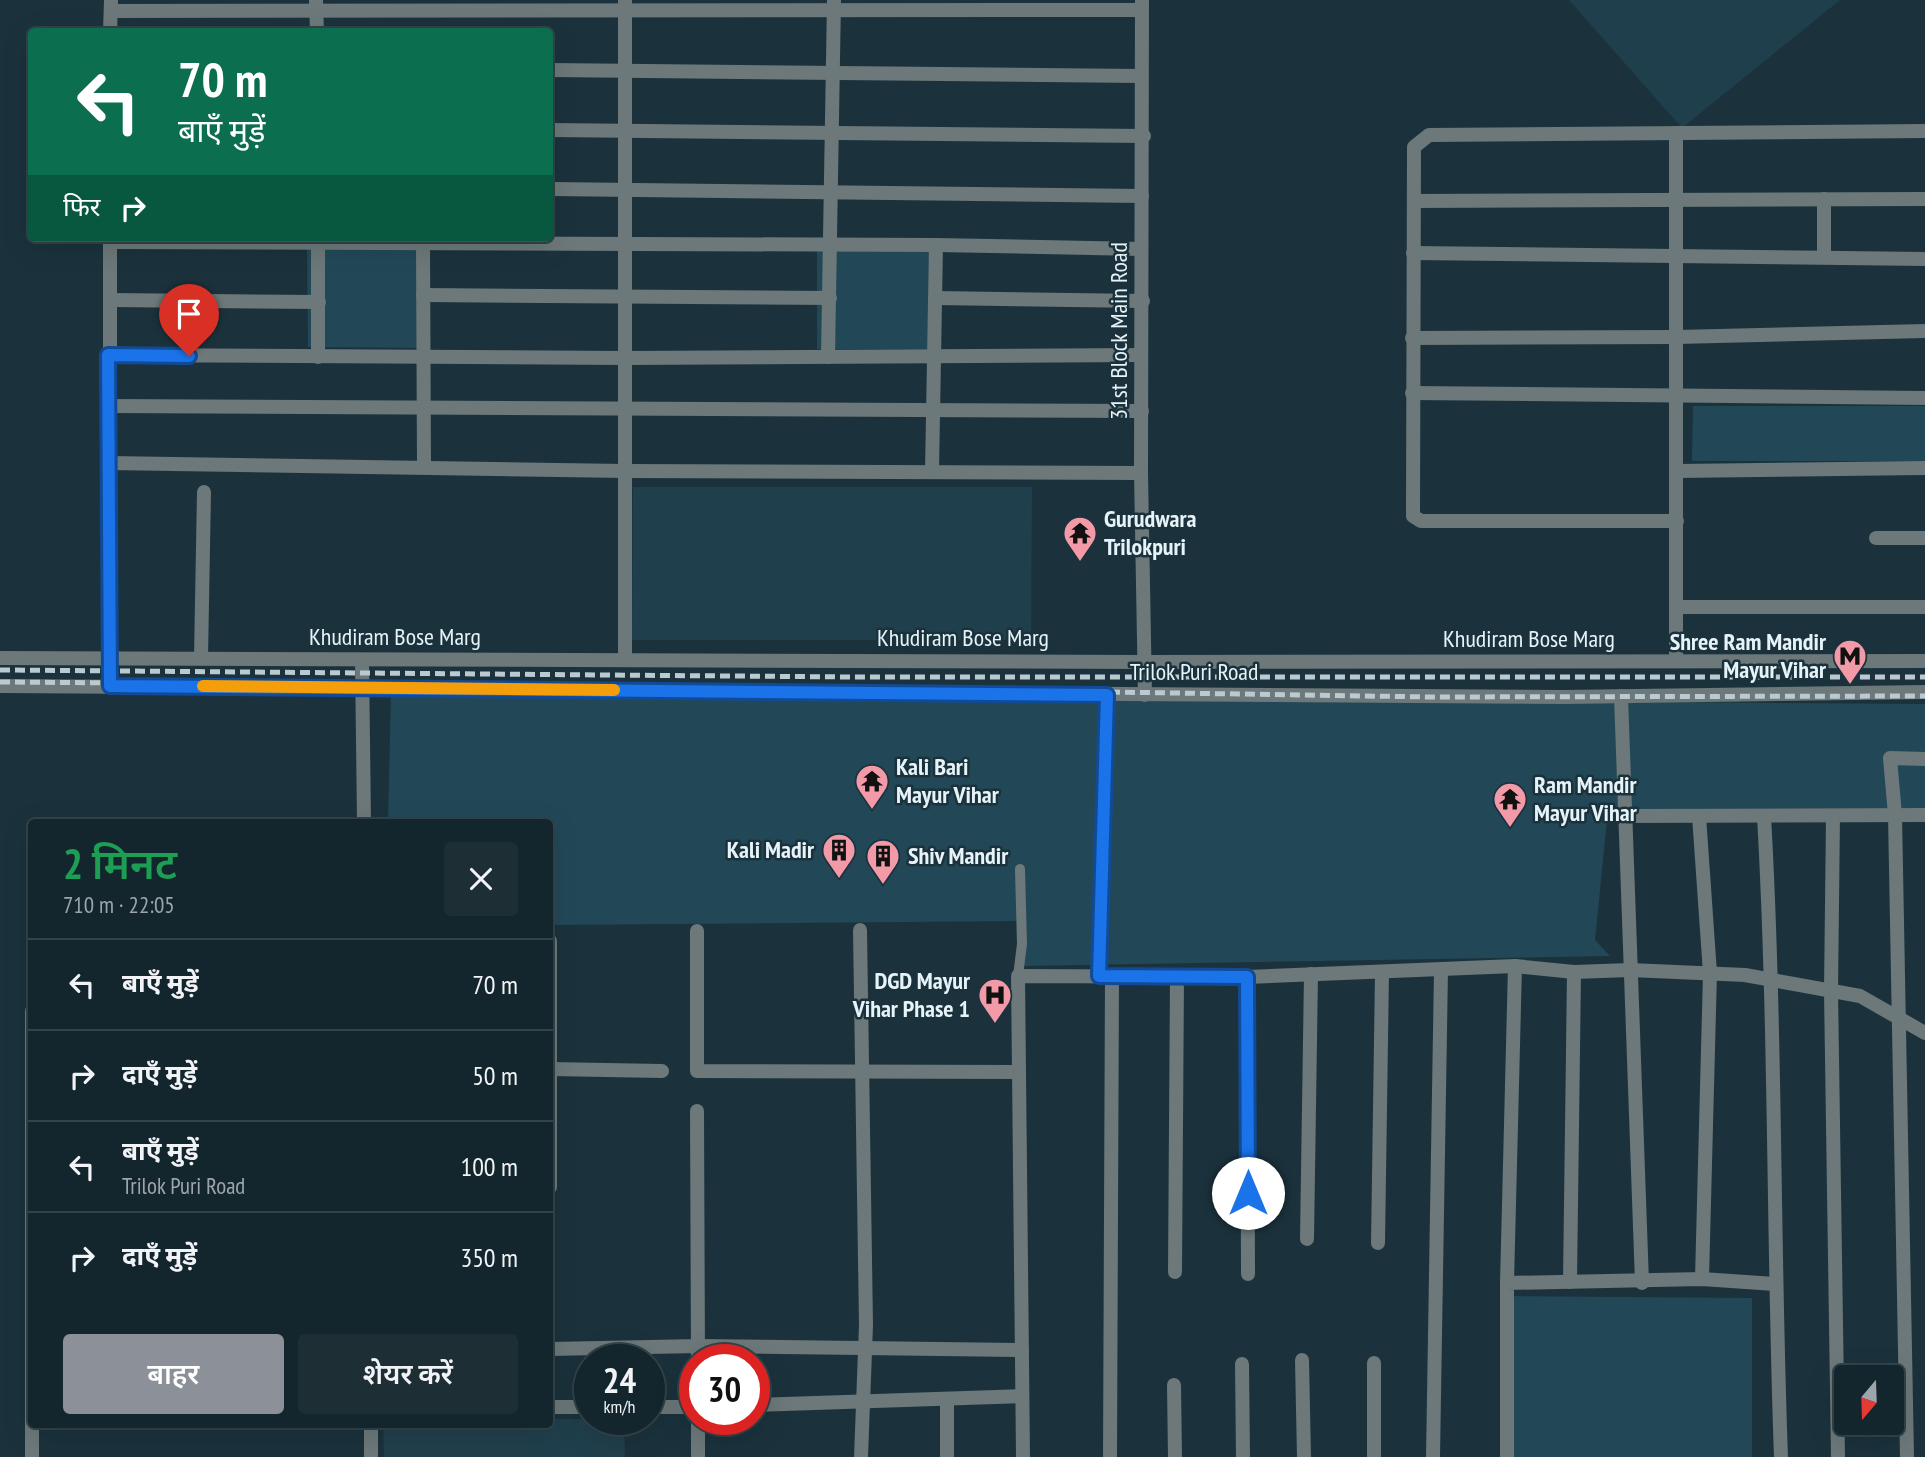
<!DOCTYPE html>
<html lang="hi">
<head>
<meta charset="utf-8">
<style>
  :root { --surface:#14262d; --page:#1d2e35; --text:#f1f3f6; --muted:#9da5aa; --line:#334349; --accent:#8c9099 }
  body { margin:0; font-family:"PT Sans Narrow","Noto Sans Devanagari",sans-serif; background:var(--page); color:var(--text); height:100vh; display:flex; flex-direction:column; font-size:26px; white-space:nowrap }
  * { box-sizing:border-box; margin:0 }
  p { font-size:23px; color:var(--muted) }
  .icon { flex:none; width:38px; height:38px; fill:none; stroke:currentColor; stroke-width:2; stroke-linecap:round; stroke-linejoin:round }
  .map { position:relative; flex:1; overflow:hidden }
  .drawer { position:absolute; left:28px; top:819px; width:525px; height:609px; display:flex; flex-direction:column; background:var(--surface); border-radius:7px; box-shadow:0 7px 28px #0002,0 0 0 2px var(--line) }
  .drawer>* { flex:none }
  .top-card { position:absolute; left:28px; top:28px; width:525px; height:214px; border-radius:7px; box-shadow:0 7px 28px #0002,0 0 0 2px var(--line); background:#0b6e4f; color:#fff; overflow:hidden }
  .needle { width:46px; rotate:199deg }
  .tools { position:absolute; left:1834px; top:1365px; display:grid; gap:14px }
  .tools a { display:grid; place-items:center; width:70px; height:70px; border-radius:7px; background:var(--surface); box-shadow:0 7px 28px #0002,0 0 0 2px var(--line); font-size:35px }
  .speed { position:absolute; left:574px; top:1344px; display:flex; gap:14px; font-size:35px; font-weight:700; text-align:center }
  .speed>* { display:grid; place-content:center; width:91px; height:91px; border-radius:50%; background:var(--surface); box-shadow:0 7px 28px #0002,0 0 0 2px var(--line); line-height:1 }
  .speed small { font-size:18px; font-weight:400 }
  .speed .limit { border:10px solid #d22; background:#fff; color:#111 }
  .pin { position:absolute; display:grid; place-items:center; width:60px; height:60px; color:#fff; margin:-72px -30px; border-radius:50% 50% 50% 0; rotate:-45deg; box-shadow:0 0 7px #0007 }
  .pin .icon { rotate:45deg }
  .me { position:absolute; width:77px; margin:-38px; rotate:0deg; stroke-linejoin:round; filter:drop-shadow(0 0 5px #0008) }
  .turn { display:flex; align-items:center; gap:24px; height:147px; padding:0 35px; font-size:32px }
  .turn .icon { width:91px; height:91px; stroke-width:2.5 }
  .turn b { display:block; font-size:49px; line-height:60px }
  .then { display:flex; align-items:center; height:66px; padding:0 35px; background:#0003; gap:14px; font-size:26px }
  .round { display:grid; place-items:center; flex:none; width:74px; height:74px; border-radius:7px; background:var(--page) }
  .head { display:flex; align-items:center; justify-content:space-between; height:119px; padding:0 35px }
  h1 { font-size:42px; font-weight:600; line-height:52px; color:#1e9e55 }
  .button { display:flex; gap:14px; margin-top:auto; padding:14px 35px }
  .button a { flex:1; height:80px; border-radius:7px; background:var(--accent); color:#fff; font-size:28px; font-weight:600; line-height:80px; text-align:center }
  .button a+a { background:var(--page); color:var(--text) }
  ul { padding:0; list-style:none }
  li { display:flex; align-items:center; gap:21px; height:91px; padding:0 35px; border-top:2px solid var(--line) }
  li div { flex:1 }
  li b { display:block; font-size:26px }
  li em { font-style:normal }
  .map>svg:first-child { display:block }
  .built { fill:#203f4c }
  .green { fill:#224857 }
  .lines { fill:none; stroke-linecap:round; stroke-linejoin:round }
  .service { stroke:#6c7879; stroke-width:10 }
  .minor { stroke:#6c7879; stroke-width:14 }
  .tertiary { stroke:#6c7879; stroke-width:14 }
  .rail { stroke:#bbcad1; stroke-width:5; stroke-dasharray:10 5; stroke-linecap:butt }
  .route-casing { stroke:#114b97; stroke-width:18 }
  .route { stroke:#1a73e8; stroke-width:12 }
  .slow { stroke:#f59e0b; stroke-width:12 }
  .labels { text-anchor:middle; stroke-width:5; stroke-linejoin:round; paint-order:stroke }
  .street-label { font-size:24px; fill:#e6f3f9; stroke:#1b323c }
  .poi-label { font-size:24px; font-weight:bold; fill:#e6f3f9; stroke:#1b323c; text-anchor:start }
</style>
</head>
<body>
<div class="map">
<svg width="1925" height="1457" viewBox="0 0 1925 1457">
  <rect width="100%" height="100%" fill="#1b323c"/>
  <g class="built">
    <path d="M1569,0h271l-158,128z"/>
    <path d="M633,487h399l-1,153h-399z"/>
    <path d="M550,1419h74l1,38h-241l-1,-32 167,-1z"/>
  </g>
  <g class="green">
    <path d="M307,246l115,1 -1,101 -113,-1z"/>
    <path d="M817,248l114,1 -1,100h-113z"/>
    <path d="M1693,406h232v55h-233z"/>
    <path d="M391,693l1534,11v104l-317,1 -13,131 15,16 -588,10v-45l-472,4v-103h-162z"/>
    <path d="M1504,1296l248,2v159h-249z"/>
  </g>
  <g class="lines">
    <g class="service">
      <path d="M1018,976l4,-32 -2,-75"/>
      <path d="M1099,976l8,-281"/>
    </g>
    <g class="minor">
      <path d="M316,0l1,32"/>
      <path d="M625,0v658"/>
      <path d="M1142,0l-1,473 4,222"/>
      <path d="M111,11l1031,-1"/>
      <path d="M110,32l1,-32"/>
      <path d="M550,70l590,6"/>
      <path d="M550,130l594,6"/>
      <path d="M550,189l592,7"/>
      <path d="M1824,199v58"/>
      <path d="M1414,201l511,-2"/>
      <path d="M318,238v119"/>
      <path d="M110,242l826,3 205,4"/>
      <path d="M423,244l1,223"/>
      <path d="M1413,253l512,6"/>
      <path d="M423,295l407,3"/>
      <path d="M935,298l208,3"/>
      <path d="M110,300l209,2"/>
      <path d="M1412,338l265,-1 248,-6"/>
      <path d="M108,355l516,3 517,-3"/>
      <path d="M828,357l6,-357"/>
      <path d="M1412,393l513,5"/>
      <path d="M108,406l1034,5"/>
      <path d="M108,463l517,8 516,2"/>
      <path d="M1677,471l248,-3"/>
      <path d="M932,472l4,-227"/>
      <path d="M1677,521h-256l-8,-5 1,-369 15,-12 496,-4"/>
      <path d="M1876,538h49"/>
      <path d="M1676,607h249"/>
      <path d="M201,658l3,-166"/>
      <path d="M362,660l2,162"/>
      <path d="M1676,661v-528"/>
      <path d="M110,686v-448"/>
      <path d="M1621,696l21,587"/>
      <path d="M1623,816l302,-1"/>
      <path d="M1699,816l11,157 -8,306"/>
      <path d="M1764,816c12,213 9,427 17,641"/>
      <path d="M1833,816l-2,175 7,466"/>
      <path d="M860,930l6,395 -5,132"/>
      <path d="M697,931v140l321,1"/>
      <path d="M550,941v246"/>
      <path d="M1247,977l1,297"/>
      <path d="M32,1011v446"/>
      <path d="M550,1069l112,2"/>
      <path d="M697,1111l1,249"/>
      <path d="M1307,1239l4,-265"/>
      <path d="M1378,1243l4,-270"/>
      <path d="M1175,1272l2,-295"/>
      <path d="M1570,1282l4,-310"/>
      <path d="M1507,1283l8,-317"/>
      <path d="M550,1349l149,-3 323,4"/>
      <path d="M1302,1360l2,97"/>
      <path d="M1374,1363v94"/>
      <path d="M1242,1364l1,93"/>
      <path d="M1174,1385l1,72"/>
      <path d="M754,1405l268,-9"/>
      <path d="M550,1407h40"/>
      <path d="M649,1407h46"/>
      <path d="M698,1419v38"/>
      <path d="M371,1424v33"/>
      <path d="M947,1457v-58"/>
      <path d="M1023,1457l-5,-481 229,1 268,-11 59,6 56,-2 115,5 115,21 65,37"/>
      <path d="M1110,1457l2,-481"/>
      <path d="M1433,1457l8,-487"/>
      <path d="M1507,1457v-174l195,-4 73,5"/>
      <path d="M1907,1457l-12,-642 -5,-57 35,1"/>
    </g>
    <g class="tertiary">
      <path d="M0,658l1142,4 783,-1"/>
      <path d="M0,686l1563,11 362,-5"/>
    </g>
    <g class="rail">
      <path d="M0,670l852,7h1073"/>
      <path d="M0,682l919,7 511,8 495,-1"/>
    </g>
  </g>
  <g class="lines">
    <defs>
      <path id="route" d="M189,356l-81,-1 2,331 997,9 -8,281 148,1 1,216"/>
    </defs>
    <use href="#route" class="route-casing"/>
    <use href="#route" class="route"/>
    <path class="slow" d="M203,686l411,4"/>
  </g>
  <defs>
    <symbol id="temple-pin" viewBox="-11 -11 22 30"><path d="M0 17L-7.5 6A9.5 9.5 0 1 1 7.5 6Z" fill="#f39aa9" stroke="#1b323c"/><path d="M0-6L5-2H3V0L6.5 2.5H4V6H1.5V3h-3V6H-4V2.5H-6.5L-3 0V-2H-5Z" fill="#111"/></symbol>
    <symbol id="metro-pin" viewBox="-11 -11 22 30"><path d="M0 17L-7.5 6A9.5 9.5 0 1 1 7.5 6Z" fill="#f39aa9" stroke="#1b323c"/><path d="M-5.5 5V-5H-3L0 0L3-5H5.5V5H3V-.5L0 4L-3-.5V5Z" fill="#111"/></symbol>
    <symbol id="building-pin" viewBox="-11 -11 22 30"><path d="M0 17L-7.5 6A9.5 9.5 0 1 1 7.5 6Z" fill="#f39aa9" stroke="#1b323c"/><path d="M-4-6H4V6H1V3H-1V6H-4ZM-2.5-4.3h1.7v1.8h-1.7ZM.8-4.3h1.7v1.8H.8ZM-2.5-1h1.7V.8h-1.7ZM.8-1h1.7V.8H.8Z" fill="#111"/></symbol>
    <symbol id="hospital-pin" viewBox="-11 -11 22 30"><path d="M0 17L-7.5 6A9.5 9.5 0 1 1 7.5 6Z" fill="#f39aa9" stroke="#1b323c"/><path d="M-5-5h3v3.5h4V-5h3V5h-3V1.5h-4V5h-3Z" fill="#111"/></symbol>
  </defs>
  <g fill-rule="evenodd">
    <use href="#temple-pin" x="1061" y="514" width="38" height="52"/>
    <use href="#metro-pin" x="1831" y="637" width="38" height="52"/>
    <use href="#temple-pin" x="853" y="762" width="38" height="52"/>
    <use href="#temple-pin" x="1491" y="780" width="38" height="52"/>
    <use href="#building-pin" x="820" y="831" width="38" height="52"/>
    <use href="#building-pin" x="864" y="837" width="38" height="52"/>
    <use href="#hospital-pin" x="976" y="976" width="38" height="52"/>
  </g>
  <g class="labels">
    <g class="street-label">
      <text transform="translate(1119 331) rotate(-90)" y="8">31st Block Main Road</text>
      <text x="395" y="645">Khudiram Bose Marg</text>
      <text x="963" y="646">Khudiram Bose Marg</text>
      <text x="1529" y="647">Khudiram Bose Marg</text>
      <text x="1194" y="680">Trilok Puri Road</text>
    </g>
    <g class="poi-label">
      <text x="1104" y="527">Gurudwara<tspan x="1104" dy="28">Trilokpuri</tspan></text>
      <text x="1826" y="650" text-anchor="end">Shree Ram Mandir<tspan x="1826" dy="28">Mayur Vihar</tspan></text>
      <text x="896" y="775">Kali Bari<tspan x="896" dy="28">Mayur Vihar</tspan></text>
      <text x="1534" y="793">Ram Mandir<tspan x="1534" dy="28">Mayur Vihar</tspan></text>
      <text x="814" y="858" text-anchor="end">Kali Madir</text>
      <text x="908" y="864">Shiv Mandir</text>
      <text x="970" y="989" text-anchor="end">DGD Mayur<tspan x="970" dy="28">Vihar Phase 1</tspan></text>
    </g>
  </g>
</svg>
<div class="tools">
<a><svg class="needle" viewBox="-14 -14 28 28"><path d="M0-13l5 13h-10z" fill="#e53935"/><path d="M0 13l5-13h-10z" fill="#9da5aa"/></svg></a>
</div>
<div class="speed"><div>24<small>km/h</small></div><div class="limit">30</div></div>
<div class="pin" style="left:189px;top:356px;background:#d93025"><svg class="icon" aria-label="arrive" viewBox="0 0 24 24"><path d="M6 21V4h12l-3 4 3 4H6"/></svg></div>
<svg class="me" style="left:1248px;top:1193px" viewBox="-20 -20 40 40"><circle r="19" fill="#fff"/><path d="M0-13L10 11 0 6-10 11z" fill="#1a73e8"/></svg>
<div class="top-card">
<div class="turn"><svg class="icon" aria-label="left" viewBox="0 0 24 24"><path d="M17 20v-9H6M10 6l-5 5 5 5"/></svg><div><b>70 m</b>बाएँ मुड़ें</div></div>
<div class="then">फिर<svg class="icon" aria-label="right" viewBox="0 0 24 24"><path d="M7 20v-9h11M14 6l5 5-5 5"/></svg></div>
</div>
<section class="drawer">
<div class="head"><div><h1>2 मिनट</h1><p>710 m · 22:05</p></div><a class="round"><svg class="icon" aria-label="close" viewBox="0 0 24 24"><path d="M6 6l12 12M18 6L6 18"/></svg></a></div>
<ul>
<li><svg class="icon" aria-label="left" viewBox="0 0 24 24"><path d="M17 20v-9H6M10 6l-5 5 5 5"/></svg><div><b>बाएँ मुड़ें</b></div><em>70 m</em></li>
<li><svg class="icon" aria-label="right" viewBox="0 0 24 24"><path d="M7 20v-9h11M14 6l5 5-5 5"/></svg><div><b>दाएँ मुड़ें</b></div><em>50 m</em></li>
<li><svg class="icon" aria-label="left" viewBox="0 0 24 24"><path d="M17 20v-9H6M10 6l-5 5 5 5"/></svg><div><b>बाएँ मुड़ें</b><p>Trilok Puri Road</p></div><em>100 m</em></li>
<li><svg class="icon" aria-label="right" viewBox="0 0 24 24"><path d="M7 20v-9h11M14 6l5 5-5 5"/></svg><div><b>दाएँ मुड़ें</b></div><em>350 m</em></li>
</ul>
<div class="button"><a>बाहर</a><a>शेयर करें</a></div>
</section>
</div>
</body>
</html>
